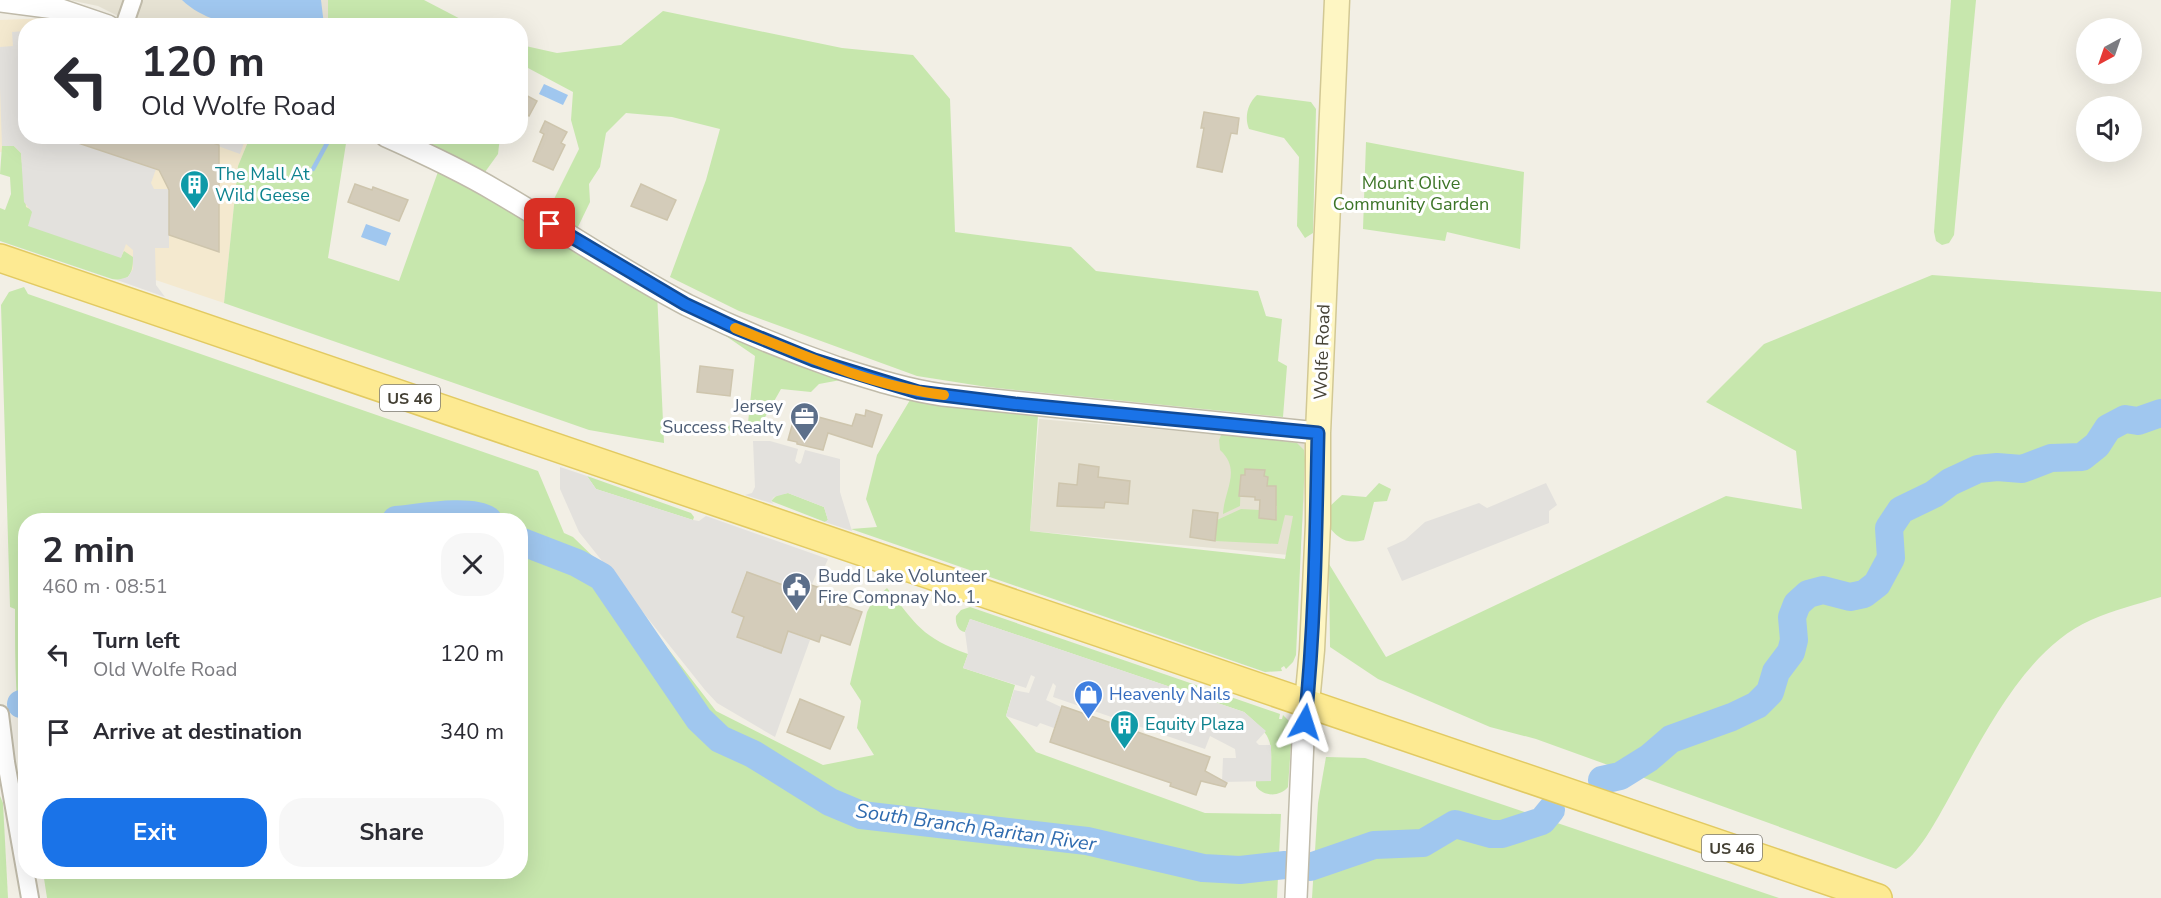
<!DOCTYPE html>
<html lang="en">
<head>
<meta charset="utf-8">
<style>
  :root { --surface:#fff; --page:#f7f7f7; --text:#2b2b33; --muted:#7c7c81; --accent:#1a73e8 }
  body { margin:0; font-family:"Nunito Sans",sans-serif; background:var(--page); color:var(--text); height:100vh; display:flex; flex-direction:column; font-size:22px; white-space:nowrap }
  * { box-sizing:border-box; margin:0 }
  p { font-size:20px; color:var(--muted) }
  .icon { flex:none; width:33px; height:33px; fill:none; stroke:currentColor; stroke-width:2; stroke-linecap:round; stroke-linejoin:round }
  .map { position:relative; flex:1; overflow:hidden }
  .side { position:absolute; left:18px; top:513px; width:510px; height:366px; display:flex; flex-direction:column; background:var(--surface); border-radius:24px; box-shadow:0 6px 24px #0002 }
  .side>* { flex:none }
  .top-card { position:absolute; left:18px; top:18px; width:510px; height:126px; border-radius:24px; box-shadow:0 6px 24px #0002; background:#fff; color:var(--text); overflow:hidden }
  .needle { width:39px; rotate:220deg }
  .tools { position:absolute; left:2076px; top:18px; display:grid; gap:12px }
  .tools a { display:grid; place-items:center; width:66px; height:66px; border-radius:50%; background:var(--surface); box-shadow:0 6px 24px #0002; font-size:30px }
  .pin { position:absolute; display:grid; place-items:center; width:51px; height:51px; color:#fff; margin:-26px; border-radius:12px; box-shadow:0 3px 9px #0006 }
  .me { position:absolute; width:66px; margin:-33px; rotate:6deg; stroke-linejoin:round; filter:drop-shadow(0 0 4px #0008) }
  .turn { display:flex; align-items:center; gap:21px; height:126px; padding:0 24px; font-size:27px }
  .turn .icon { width:78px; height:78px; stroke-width:2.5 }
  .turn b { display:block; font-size:42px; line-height:51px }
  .round { display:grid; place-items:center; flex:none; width:63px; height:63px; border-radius:24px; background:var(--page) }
  .head { display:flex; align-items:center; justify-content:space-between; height:102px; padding:0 24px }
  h1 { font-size:36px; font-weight:700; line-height:45px }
  .primary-button { display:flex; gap:12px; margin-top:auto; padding:12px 24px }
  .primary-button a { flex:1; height:69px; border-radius:24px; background:var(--accent); color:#fff; font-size:24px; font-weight:700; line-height:69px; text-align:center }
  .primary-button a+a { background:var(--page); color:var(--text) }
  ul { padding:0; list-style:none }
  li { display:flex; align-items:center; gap:18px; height:78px; padding:0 24px }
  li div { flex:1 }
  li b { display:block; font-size:22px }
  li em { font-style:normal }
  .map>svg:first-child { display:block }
  .residential { fill:#e6e2d3 }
  .commercial { fill:#f4e9cf }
  .green { fill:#c7e7ad }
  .parking { fill:#e3e1dd }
  .water { fill:#a0c7ef }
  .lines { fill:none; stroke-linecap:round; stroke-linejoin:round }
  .stream { stroke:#a0c7ef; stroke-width:4.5 }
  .river { stroke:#a0c7ef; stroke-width:28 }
  .building { fill:#d4ccba; stroke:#cec5ad; stroke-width:1.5 }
  .minor-casing { stroke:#c0bbaa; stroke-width:20 }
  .tertiary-casing { stroke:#c0bbaa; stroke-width:24 }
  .secondary-casing { stroke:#d2c894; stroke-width:27 }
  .primary-casing { stroke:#e2ca62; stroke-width:30 }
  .minor { stroke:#fff; stroke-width:16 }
  .tertiary { stroke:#fff; stroke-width:21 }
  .secondary { stroke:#fef6c3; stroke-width:24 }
  .primary { stroke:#fdea92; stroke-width:27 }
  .route-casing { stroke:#114b97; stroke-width:15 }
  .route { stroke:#1a73e8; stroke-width:10 }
  .slow { stroke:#f59e0b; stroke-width:10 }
  .labels { text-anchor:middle; stroke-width:6; stroke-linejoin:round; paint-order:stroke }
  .shield { fill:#fff; stroke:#7c7971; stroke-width:1.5 }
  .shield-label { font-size:16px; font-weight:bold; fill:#444034 }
  .culture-label { font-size:18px; fill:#0d838f; stroke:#fff; text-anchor:start }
  .park-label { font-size:18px; fill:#3d7528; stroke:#fff }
  .street-label { font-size:18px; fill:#444034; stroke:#fff }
  .service-label { font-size:18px; fill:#4e5e75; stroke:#fff; text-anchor:end }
  .shop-label { font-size:18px; fill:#366cbe; stroke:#fff; text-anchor:start }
  .water-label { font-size:20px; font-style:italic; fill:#2f6baf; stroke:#fff }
</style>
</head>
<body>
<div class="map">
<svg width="2161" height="898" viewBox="0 0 2161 898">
  <rect width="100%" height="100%" fill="#f2efe5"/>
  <g class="residential">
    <path d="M69,0h284l10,25 -225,1 -40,-20z"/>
    <path d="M1039,419l269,23 -8,114 -270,-25z"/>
  </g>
  <path class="commercial" d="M51,18l22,7 -47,1v110l224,1 -12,29 -14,137 -205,-69 -5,-81 -14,-1v-132z"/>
  <g class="green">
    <path d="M328,0h96l48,25h-144z"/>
    <path d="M1951,0h25l-22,235 -5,8 -7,2 -6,-4 -2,-9z"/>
    <path d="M663,11l179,37 71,7 37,44 5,133 116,15 25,24 162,20 8,25 16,3 -4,42 9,5 -4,51 -296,-30 -70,-11 -178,-65 -69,-34 36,-97 14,-51 -48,-12 -46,-4 -20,20 -6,34 -11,17 1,18 -13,27 -28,-20 30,-60 -8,-29 2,-28 -45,-24 -7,11v-34l36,8 64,-8z"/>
    <path d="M1257,95l54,7 5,7 -3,124 -8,5 -8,-12 2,-69 -15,-19 -35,-9c-5,-12 -1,-26 8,-34z"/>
    <path d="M250,137h97l-19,121 71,23 40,-112 218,123 7,151 -75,-13 -365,-127 14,-137z"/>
    <path d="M413,137h87l-2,17 -13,18z"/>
    <path d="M1366,142l158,30 -4,77 -73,-17 -2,9 -82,-12z"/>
    <path d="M2,146h12l7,7 5,54 95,50 3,-6 9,6c0,15 -3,26 -21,22l-112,-38v-33l5,2 6,-16 -1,-17 -10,-3z"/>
    <path d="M1932,275l229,17v305c-23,7 -48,13 -70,23 -66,29 -107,115 -141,176 -13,23 -31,59 -54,73l-360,-130 -46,-12 -112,-48 -48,-32 -1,-83 57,93 340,-161 76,13 -6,-58 -90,-49 58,-58z"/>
    <path d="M24,287l4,7 510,177 26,62 9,4 35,34 108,140 107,54 51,-10 -17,-27 4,-27 -11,-17 17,-72 5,-10 15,-14c29,36 35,50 81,66l-5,14 52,17 -9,31 30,36 169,61 76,1 -4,84h-1230l-4,-26h477v-352h-494l-1,245c-10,-52 -10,-103 -10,-156l-5,-2 -9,-302 8,-13z"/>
    <path d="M720,332l126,47 -27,5 -8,8 -30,-3 -25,44 -52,-4 44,-6 7,-67z"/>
    <path d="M910,400l128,15 -8,116 255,28 8,-43 -8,-1 -7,29 -63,-3 2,-21 24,-11 19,1v8l16,2 1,-14h-2l1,-20h-9l1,-9 -4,-1 1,-6 -20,-1v6h-4l-1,31 -17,8c1,-24 19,-44 -3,-64l-1,-10 3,-7 75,10 7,7 1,10 -9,195 -3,7 -7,7 -2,-3 -3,2 1,3 -17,1 -414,-143 26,-2 -11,-28 11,-44z"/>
    <path d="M587,476l104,37 3,4 -1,3 -97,-31z"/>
    <path d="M1379,483l12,6 -4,12 -13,1 -10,38c-18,5 -26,-2 -37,-15l2,-18 13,-12 24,2z"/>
    <path d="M788,493l36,14 4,13 -3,2 -54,-21 6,-6z"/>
    <path d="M970,607l310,107 -1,5h3l1,-4 5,5 4,10 -4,57c-8,10 -25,10 -32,-1v-5h15c0,-41 5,-41 -27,-69l-274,-93 -5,13c-7,-1 -10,-9 -9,-16l5,-6z"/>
    <path d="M1326,757l39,1 414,140h-467l6,-95z"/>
    <path d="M0,796l3,7 5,95h-8z"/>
  </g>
  <g class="parking">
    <path d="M25,31l1,105 34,1 96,32 -5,14 3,6h15v59h-14l1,37 9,12 -48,-17 11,-3 5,-8v-19l-7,-6 -5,14 -93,-32 4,-14 -8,-10 -3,-49 -7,-7h-12l-2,-59v-40l13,-1 -1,-14z"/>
    <path d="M193,137h53l-6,17z"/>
    <path d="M753,441h17l28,8 -3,12 4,3 2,-1 4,-13 35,9v33l12,39 -27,-9 3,-2 -4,-13 -36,-14 -14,4 -3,4 3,3 -29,-9 7,-2 3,-6z"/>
    <path d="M560,467l27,9 9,13 97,31 6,1 7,-5 122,43 -6,14 -5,-1 -9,22 -62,-22 -14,40 12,5 -6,21 42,14 8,-21 22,9 -35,97 -58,-34 -12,-13 -126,-158 -19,-43z"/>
    <path d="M1546,483l11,22 -8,6v12l-147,58 -15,-33 18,-8 20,-18 54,-19 8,5z"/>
    <path d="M970,619l274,93 22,19 -10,11 3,3h12v36l-49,1 1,-24h13l-1,-9 -25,-13 -5,13 -152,-52 3,-11 -3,-3 -7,17 15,7 -7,21 -14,-5 -3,4 -31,-11 8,-26 15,3 6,-16 -4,-2 -5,13 -63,-20 5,-14 -3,-22z"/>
  </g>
  <g class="water">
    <path d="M182,0h139l3,25c-47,1 -105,10 -142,-25z"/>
    <path d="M544,84l24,11 -5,10 -24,-11z"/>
    <path d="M366,224l25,9 -5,13 -25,-9z"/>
  </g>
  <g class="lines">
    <path class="stream" d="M313,169l18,-33"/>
    <g class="river">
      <path d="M396,520c23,-2 73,-12 92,0"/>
      <path d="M520,541l57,22 25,14 97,142 21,20 33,15 77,48 31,13 226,26 116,27 37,2 45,-5"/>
      <path d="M21,704l5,1"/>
      <path d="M1602,780l18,-4 29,-18 22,-19 61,-22 25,-12 13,-13 6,-20 15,-20 3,-12 -2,-23 5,-13 11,-10 15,-4 27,7 14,-3 13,-10 14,-26 -2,-30 12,-18 33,-16 16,-12 28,-13 19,-2 25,2 29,-11 31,-1 15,-12 11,-17 17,-9 13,2 23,-8"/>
      <path d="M1310,867l64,-22 49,-2 32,-19 36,10h11l40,-13 9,-11"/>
    </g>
  </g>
  <g class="building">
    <path d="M520,92l17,9 -8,15 -9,-5z"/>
    <path d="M1204,112l35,6 -2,16 -6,-1 -9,39 -25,-5 7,-39h-3z"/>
    <path d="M545,121l22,11 -6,11 4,2 -12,25 -20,-9 11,-27 -4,-2z"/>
    <path d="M66,136h127l26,9v107l-50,-17v-45l-10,-20 -93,-31z"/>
    <path d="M355,184l17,6 1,-3 35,13 -9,21 -51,-19z"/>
    <path d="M641,184l35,16 -9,20 -36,-14z"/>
    <path d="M700,366l33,4 -3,26 -33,-4z"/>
    <path d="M866,410l16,5 -10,32 -44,-14 -5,17 -26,-6v-2l-9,-2 8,-29 56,15 4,-12 9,2z"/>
    <path d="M1079,464l20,3 -1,10 32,4 -2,23 -23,-2 -1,6 -47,-2 2,-23 18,2z"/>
    <path d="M1245,469l20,1 -1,6 4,1 -1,9h9v34l-17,-2 1,-18h-5v-3l-16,-1 2,-21h4z"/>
    <path d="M1193,510l25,3 -3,28 -25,-4z"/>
    <path d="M747,572l61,22 3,-9 22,7 -2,9 31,11 -12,33 -29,-10 -2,7 -31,-11 -7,22 -44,-16 7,-20 -12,-5z"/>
    <path d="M800,699l44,18 -14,32 -43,-17z"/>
    <path d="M1062,706l148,51 -5,14 22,12 -2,4 -24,-6 -5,14 -26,-9 1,-3 -121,-41z"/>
  </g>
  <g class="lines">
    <defs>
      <g id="minor">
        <path d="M124,26l9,-26"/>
        <path d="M0,714l6,48 24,136"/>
      </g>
      <g id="tertiary">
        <path d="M0,1l55,7 53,18"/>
        <path d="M386,136c38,17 75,34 110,55 64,37 126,80 191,114 49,24 99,45 151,63 35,11 69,22 105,27l375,38"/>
        <path d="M1296,898l7,-158 4,-37"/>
      </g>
      <path id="secondary" d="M1307,703l5,-53 6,-126v-91l19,-433"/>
      <path id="primary" d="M0,258l1878,640"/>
    </defs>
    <use href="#minor" class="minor-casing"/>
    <use href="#tertiary" class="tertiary-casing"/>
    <use href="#secondary" class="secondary-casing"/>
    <use href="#primary" class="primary-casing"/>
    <use href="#minor" class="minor"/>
    <use href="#tertiary" class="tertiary"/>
    <use href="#secondary" class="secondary"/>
    <use href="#primary" class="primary"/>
  </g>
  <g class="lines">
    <defs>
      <path id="route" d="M550,224l135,80 51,24 78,32 104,32 97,12 303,29c-2,97 -3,192 -13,289"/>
    </defs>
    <use href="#route" class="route-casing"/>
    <use href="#route" class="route"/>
    <path class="slow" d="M735,328c67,27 137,58 209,67"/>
  </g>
  <defs>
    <symbol id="building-pin" viewBox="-11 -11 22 30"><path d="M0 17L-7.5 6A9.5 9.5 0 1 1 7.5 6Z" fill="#0f9aa8" stroke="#fff"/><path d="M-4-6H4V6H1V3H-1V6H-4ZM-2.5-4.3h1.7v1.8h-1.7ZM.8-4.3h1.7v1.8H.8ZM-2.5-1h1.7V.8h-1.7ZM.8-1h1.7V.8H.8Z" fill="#fff"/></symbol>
    <symbol id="office-pin" viewBox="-11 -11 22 30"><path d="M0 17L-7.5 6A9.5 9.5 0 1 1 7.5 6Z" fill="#5c6f8a" stroke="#fff"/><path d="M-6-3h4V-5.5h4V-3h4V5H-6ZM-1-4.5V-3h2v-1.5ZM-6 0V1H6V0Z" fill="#fff"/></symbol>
    <symbol id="civic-pin" viewBox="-11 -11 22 30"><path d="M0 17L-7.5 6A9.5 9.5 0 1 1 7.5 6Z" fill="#5c6f8a" stroke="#fff"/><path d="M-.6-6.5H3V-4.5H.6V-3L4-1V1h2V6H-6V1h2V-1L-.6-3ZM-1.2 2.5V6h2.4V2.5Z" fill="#fff"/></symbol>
    <symbol id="shop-pin" viewBox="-11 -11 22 30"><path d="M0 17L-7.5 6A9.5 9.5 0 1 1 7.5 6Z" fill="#3f7fe0" stroke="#fff"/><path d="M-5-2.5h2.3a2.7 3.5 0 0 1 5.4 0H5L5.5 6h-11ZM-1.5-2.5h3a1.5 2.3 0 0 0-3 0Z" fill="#fff"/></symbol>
  </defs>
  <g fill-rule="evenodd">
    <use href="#building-pin" x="178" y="168" width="33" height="45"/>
    <use href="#office-pin" x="788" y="400" width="33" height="45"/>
    <use href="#civic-pin" x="780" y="570" width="33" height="45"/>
    <use href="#shop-pin" x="1072" y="678" width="33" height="45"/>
    <use href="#building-pin" x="1108" y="708" width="33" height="45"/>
  </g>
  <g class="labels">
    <g class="shield">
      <rect x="380" y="385" width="60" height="26" rx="4.5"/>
      <rect x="1702" y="835" width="60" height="26" rx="4.5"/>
    </g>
    <g class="shield-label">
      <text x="410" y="404">US 46</text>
      <text x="1732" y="854">US 46</text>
    </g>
    <g class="culture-label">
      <text x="215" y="180">The Mall At<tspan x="215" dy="21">Wild Geese</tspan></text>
      <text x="1145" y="730">Equity Plaza</text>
    </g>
    <g class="park-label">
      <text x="1411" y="189">Mount Olive<tspan x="1411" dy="21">Community Garden</tspan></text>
    </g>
    <g class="street-label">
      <text transform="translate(1322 352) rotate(-88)" y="6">Wolfe Road</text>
    </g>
    <g class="service-label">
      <text x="783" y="412">Jersey<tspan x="783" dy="21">Success Realty</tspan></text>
      <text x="818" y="582" text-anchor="start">Budd Lake Volunteer<tspan x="818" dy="21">Fire Compnay No. 1.</tspan></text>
    </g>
    <g class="shop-label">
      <text x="1109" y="700">Heavenly Nails</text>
    </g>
    <g class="water-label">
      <text transform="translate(976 827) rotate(8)" y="7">South Branch Raritan River</text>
    </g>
  </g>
</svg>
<div class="tools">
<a><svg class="needle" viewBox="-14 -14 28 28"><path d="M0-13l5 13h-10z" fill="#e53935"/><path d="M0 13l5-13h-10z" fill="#7c7c81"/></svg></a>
<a><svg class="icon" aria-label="sound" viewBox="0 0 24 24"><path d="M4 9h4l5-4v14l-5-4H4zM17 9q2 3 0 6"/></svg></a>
</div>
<div class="pin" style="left:550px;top:224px;background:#d93025"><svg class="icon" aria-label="arrive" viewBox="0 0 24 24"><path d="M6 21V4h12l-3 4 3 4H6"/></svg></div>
<svg class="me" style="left:1305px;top:722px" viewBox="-20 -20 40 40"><path d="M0-17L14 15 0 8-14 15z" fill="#1a73e8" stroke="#fff" stroke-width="4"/></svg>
<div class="top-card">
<div class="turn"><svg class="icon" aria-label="left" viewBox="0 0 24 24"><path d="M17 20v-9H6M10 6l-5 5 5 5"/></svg><div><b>120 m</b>Old Wolfe Road</div></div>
</div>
<section class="side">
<div class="head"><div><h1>2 min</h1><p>460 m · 08:51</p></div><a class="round"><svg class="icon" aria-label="close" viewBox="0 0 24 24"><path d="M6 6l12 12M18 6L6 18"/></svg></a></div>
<ul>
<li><svg class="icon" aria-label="left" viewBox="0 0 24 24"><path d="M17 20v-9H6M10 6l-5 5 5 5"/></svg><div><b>Turn left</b><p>Old Wolfe Road</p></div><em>120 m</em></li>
<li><svg class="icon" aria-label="arrive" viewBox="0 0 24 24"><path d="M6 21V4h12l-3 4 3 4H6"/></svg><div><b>Arrive at destination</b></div><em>340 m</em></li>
</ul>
<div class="primary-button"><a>Exit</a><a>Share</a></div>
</section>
</div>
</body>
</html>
